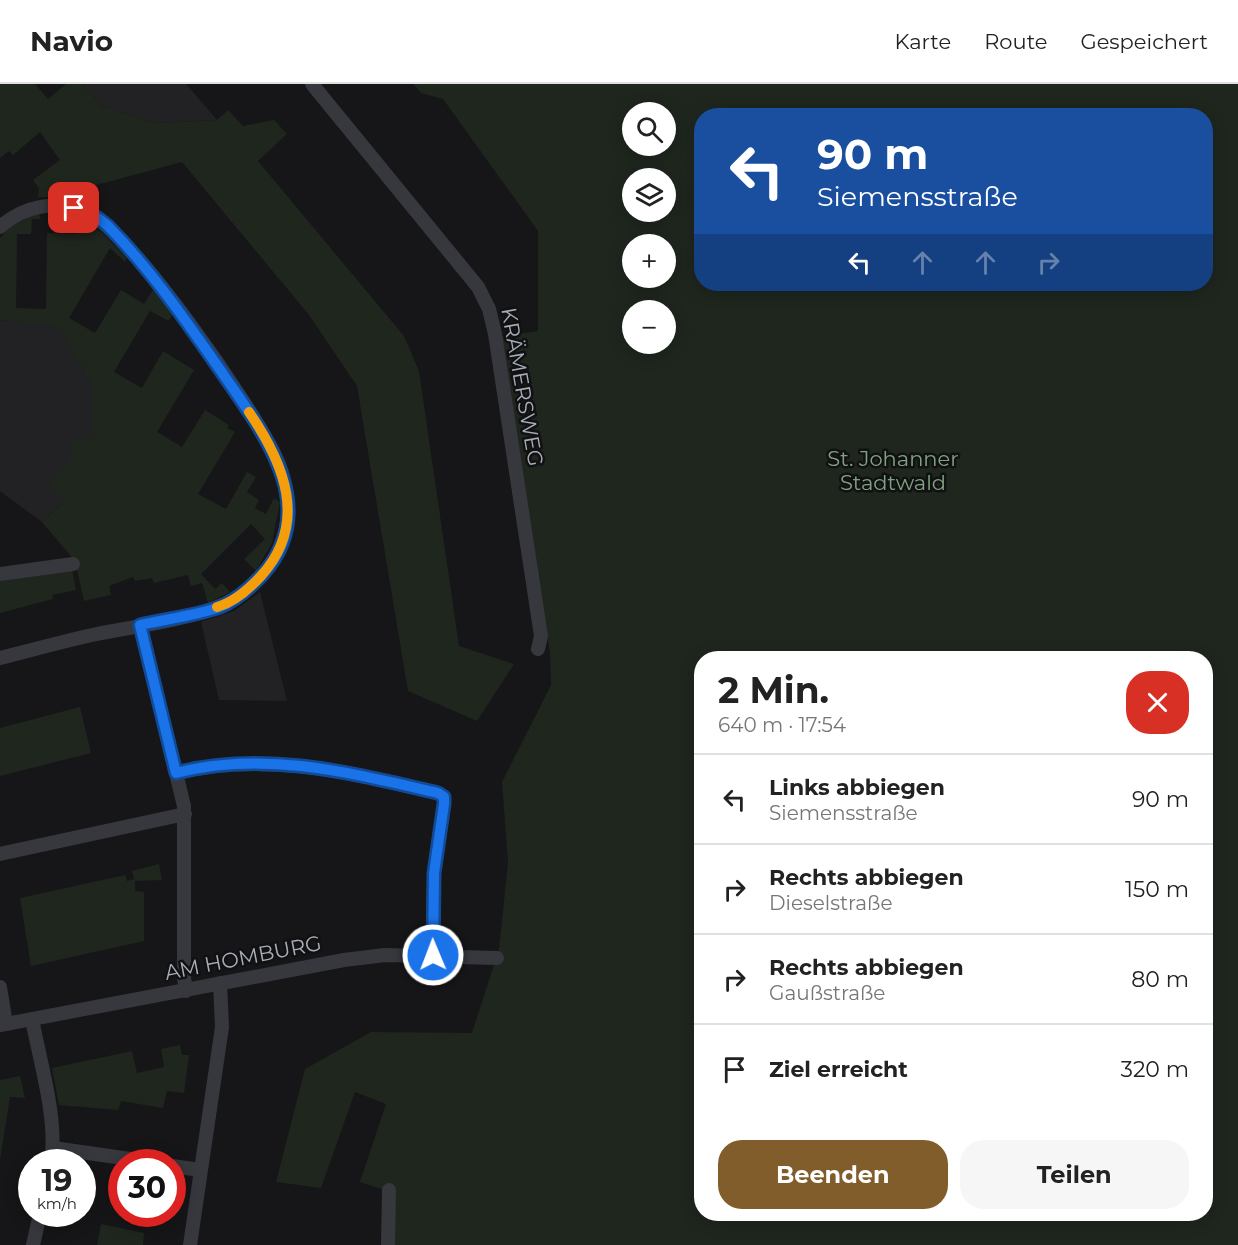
<!DOCTYPE html>
<html lang="de">
<head>
<meta charset="utf-8">
<style>
  :root { --surface:#fff; --page:#f6f6f6; --text:#222; --muted:#767676; --line:#e0e0e0; --accent:#805d2a }
  body { margin:0; font-family:Montserrat,sans-serif; background:var(--page); color:var(--text); height:100vh; display:flex; flex-direction:column; font-size:22px; white-space:nowrap }
  * { box-sizing:border-box; margin:0 }
  p { font-size:20px; color:var(--muted) }
  .icon { flex:none; width:33px; height:33px; fill:none; stroke:currentColor; stroke-width:2; stroke-linecap:round; stroke-linejoin:round }
  .map { position:relative; flex:1; overflow:hidden }
  .sheet { position:absolute; left:694px; top:567px; width:519px; height:570px; display:flex; flex-direction:column; background:var(--surface); border-radius:24px; box-shadow:0 3px 15px #0003 }
  .sheet>* { flex:none }
  .banner { position:absolute; left:694px; top:24px; width:519px; height:183px; border-radius:24px; box-shadow:0 3px 15px #0003; background:#1a4fa0; color:#fff; overflow:hidden }
  .buttons { position:absolute; left:622px; top:18px; display:grid; gap:12px }
  .buttons a { display:grid; place-items:center; width:54px; height:54px; border-radius:50%; background:var(--surface); box-shadow:0 3px 15px #0003; font-size:30px }
  .speed { position:absolute; left:18px; top:1065px; display:flex; gap:12px; font-size:30px; font-weight:700; text-align:center }
  .speed>* { display:grid; place-content:center; width:78px; height:78px; border-radius:50%; background:var(--surface); box-shadow:0 3px 15px #0003; line-height:1 }
  .speed small { font-size:15px; font-weight:400 }
  .speed .limit { border:9px solid #d22; background:#fff; color:#111 }
  .pin { position:absolute; display:grid; place-items:center; width:51px; height:51px; color:#fff; margin:-26px; border-radius:12px; box-shadow:0 3px 9px #0006 }
  .me { position:absolute; width:66px; margin:-33px; rotate:359deg; stroke-linejoin:round; filter:drop-shadow(0 0 4px #0008) }
  .turn { display:flex; align-items:center; gap:21px; height:126px; padding:0 24px; font-size:27px }
  .turn .icon { width:78px; height:78px; stroke-width:2.5 }
  .turn b { display:block; font-size:42px; line-height:51px }
  .lanes { display:flex; align-items:center; height:57px; padding:0 24px; background:#0003; justify-content:center; gap:30px; direction:ltr }
  .lanes .off { opacity:.35 }
  .round { display:grid; place-items:center; flex:none; width:63px; height:63px; border-radius:24px; background:var(--page) }
  .headline { display:flex; align-items:center; justify-content:space-between; height:102px; padding:0 24px }
  h1 { font-size:36px; font-weight:700; line-height:45px }
  .action { display:flex; gap:12px; margin-top:auto; padding:12px 24px }
  .action a { flex:1; height:69px; border-radius:24px; background:var(--accent); color:#fff; font-size:24px; font-weight:700; line-height:69px; text-align:center }
  .action a+a { background:var(--page); color:var(--text) }
  ul { padding:0; list-style:none }
  li { display:flex; align-items:center; gap:18px; height:90px; padding:0 24px; border-top:2px solid var(--line) }
  li div { flex:1 }
  li b { display:block; font-size:22px }
  li em { font-style:normal }
  header { display:flex; align-items:center; gap:36px; box-sizing:border-box; height:84px; padding:0 30px; background:var(--surface); border-bottom:2px solid var(--line) }
  header strong { font-size:28px }
  nav { display:flex; gap:33px; margin-inline-start:auto; font-size:21px }
  .map>svg:first-child { display:block }
  .built { fill:#222225 }
  .green { fill:#1e261e; fill-rule:evenodd }
  .lines { fill:none; stroke-linecap:round; stroke-linejoin:round }
  .minor { stroke:#37383d; stroke-width:14 }
  .route-casing { stroke:#114b97; stroke-width:15 }
  .route { stroke:#1a73e8; stroke-width:10 }
  .slow { stroke:#f59e0b; stroke-width:10 }
  .labels { text-anchor:middle; stroke-width:5; stroke-linejoin:round; paint-order:stroke }
  .street-label { font-size:21px; fill:#a8aeb8; stroke:#111113 }
  .park-label { font-size:21px; fill:#7fa37f; stroke:#111113 }
</style>
</head>
<body>
<header>
<strong>Navio</strong>
<nav><a>Karte</a><a>Route</a><a>Gespeichert</a></nav>
</header>
<div class="map">
<svg width="1238" height="1161" viewBox="0 0 1238 1161">
  <rect width="100%" height="100%" fill="#161618"/>
  <g class="built">
    <path d="M82,0h104l31,36 -61,3 -54,-17z"/>
    <path d="M0,236l59,6 32,58v76l-26,41 -23,21 -42,-31z"/>
    <path d="M260,508l27,109 -68,-1 -18,-78 33,-11z"/>
  </g>
  <g class="green">
    <path d="M0,0h35l13,15 18,-15h16l20,22 54,17 61,-3 11,-10 15,16 31,-6 13,14 -29,27 146,175 15,35 40,275 55,18 -37,57 -69,-30 -51,-305 -48,-71 -127,-153 -82,22 -19,8 -2,8 -16,-3h-25l1,-9 -6,-8 27,-20 -20,-28 -27,23 -4,-4 -9,7z"/>
    <path d="M413,0h825v1161h-844v-52l-34,-11 26,-78 -31,-12 -34,96 -45,-6 29,-113 66,-37 101,1 27,-84 9,-87 -6,-80 49,-97 -1,-33 -48,-316 36,-5v-100l-95,-132 -22,-6zM633,28h33v34h-33zM702,32h504v168h-504zM633,94h33v34h-33zM633,160h33v34h-33zM633,226h33v34h-33zM702,574h504v556h-504z"/>
    <path d="M39,129l2,6h-9l-1,15h-14l-1,74 30,1 1,-76 29,1v-18l26,17 25,25 -2,4 -15,-14 -41,70 26,15 26,-43 23,14 10,-16 18,27 -3,6 -19,-10 -36,61 28,16 21,-37 31,19 -37,62 25,15 23,-37 24,15 -2,3 8,4 -37,62 28,15 21,-37 9,5 -9,15 12,8 -4,8 11,6 8,-16 6,4 -8,41 -16,28 -12,-12 21,-20 -14,-15 -50,50 14,15 7,-6 8,9 -22,11 -6,-20 -11,3 -3,-11 -34,8 -2,-5 -17,3 -2,-4 -24,9 2,9 -27,6 -9,-40 -33,-39 23,-21 -18,-15 24,-28v-20h20v-54l-32,-57 -59,-7v-82l11,-12z"/>
    <path d="M72,485l4,21 -24,5 1,4 -53,14v-32z"/>
    <path d="M80,623l11,46 -91,23v-48z"/>
    <path d="M159,780l3,16 -27,1v10l9,1v49l-113,25 -11,-68 105,-23 2,6 7,-2 -2,-8z"/>
    <path d="M180,961l2,10h7l-5,38 -17,-2 -4,17 -42,-7 -3,9 -59,-5 -7,-37 80,-17 5,22 27,-6 -3,-18z"/>
    <path d="M20,992l5,22 -15,-1 -10,63v-80z"/>
    <path d="M101,1140l43,9 -1,12h-46z"/>
  </g>
  <g class="lines">
    <g class="minor">
      <path d="M312,0l166,203 11,22 6,25 46,302 -3,13"/>
      <path d="M0,143c24,-21 54,-27 84,-16 47,18 167,195 191,244 6,12 10,26 12,39 5,38 -11,72 -40,96 -32,28 -107,35 -150,44 -33,7 -65,16 -97,24"/>
      <path d="M0,490l73,-10"/>
      <path d="M140,541l44,181v172l2,13"/>
      <path d="M176,689c90,-22 175,0 262,20l6,4v7l-10,69 -1,82"/>
      <path d="M0,770l185,-40"/>
      <path d="M0,903l6,37"/>
      <path d="M32,935c8,43 26,101 19,143"/>
      <path d="M0,941l344,-65 41,-5 112,3"/>
      <path d="M53,1064l98,14"/>
      <path d="M172,1082l28,4"/>
      <path d="M33,1161l7,-31"/>
      <path d="M190,1161l32,-218 -2,-44"/>
      <path d="M388,1161l1,-55"/>
    </g>
  </g>
  <g class="lines">
    <defs>
      <path id="route" d="M74,124l24,10 10,8c44,45 79,96 115,148 39,57 100,133 40,200 -12,13 -26,26 -43,33 -26,9 -54,12 -80,18l36,148c88,-23 176,0 262,20l6,4v7l-10,69 -1,82"/>
    </defs>
    <use href="#route" class="route-casing"/>
    <use href="#route" class="route"/>
    <path class="slow" d="M217,523c18,-5 32,-18 44,-31 48,-53 23,-113 -12,-164"/>
  </g>
  <g class="labels">
    <g class="street-label">
      <text transform="translate(522 303) rotate(80)" y="7">KRÄMERSWEG</text>
      <text transform="translate(243 874) rotate(-11)" y="7">AM HOMBURG</text>
    </g>
    <g class="park-label">
      <text x="893" y="382">St. Johanner<tspan x="893" dy="24">Stadtwald</tspan></text>
    </g>
  </g>
</svg>
<div class="buttons">
<a><svg class="icon" aria-label="search" viewBox="0 0 24 24"><circle cx="10" cy="10" r="6"/><path d="M15 15l6 6"/></svg></a>
<a><svg class="icon" aria-label="layers" viewBox="0 0 24 24"><path d="M12 4l9 5-9 5-9-5zM3 14l9 5 9-5"/></svg></a>
<a>+</a>
<a>−</a>
</div>
<div class="speed"><div>19<small>km/h</small></div><div class="limit">30</div></div>
<div class="pin" style="left:74px;top:124px;background:#d93025"><svg class="icon" aria-label="arrive" viewBox="0 0 24 24"><path d="M6 21V4h12l-3 4 3 4H6"/></svg></div>
<svg class="me" style="left:433px;top:871px" viewBox="-20 -20 40 40"><circle r="17" fill="#1a73e8" stroke="#fff" stroke-width="3"/><path d="M0-11L8 9 0 5-8 9z" fill="#fff"/></svg>
<div class="banner">
<div class="turn"><svg class="icon" aria-label="left" viewBox="0 0 24 24"><path d="M17 20v-9H6M10 6l-5 5 5 5"/></svg><div><b>90 m</b>Siemensstraße</div></div>
<div class="lanes"><svg class="icon" aria-label="left" viewBox="0 0 24 24"><path d="M17 20v-9H6M10 6l-5 5 5 5"/></svg><svg class="icon off" aria-label="ahead" viewBox="0 0 24 24"><path d="M12 20V5M6 11l6-6 6 6"/></svg><svg class="icon off" aria-label="ahead" viewBox="0 0 24 24"><path d="M12 20V5M6 11l6-6 6 6"/></svg><svg class="icon off" aria-label="right" viewBox="0 0 24 24"><path d="M7 20v-9h11M14 6l5 5-5 5"/></svg></div>
</div>
<section class="sheet">
<div class="headline"><div><h1>2 Min.</h1><p>640 m · 17:54</p></div><a class="round" style="background:#d93025;color:#fff"><svg class="icon" aria-label="close" viewBox="0 0 24 24"><path d="M6 6l12 12M18 6L6 18"/></svg></a></div>
<ul>
<li><svg class="icon" aria-label="left" viewBox="0 0 24 24"><path d="M17 20v-9H6M10 6l-5 5 5 5"/></svg><div><b>Links abbiegen</b><p>Siemensstraße</p></div><em>90 m</em></li>
<li><svg class="icon" aria-label="right" viewBox="0 0 24 24"><path d="M7 20v-9h11M14 6l5 5-5 5"/></svg><div><b>Rechts abbiegen</b><p>Dieselstraße</p></div><em>150 m</em></li>
<li><svg class="icon" aria-label="right" viewBox="0 0 24 24"><path d="M7 20v-9h11M14 6l5 5-5 5"/></svg><div><b>Rechts abbiegen</b><p>Gaußstraße</p></div><em>80 m</em></li>
<li><svg class="icon" aria-label="arrive" viewBox="0 0 24 24"><path d="M6 21V4h12l-3 4 3 4H6"/></svg><div><b>Ziel erreicht</b></div><em>320 m</em></li>
</ul>
<div class="action"><a>Beenden</a><a>Teilen</a></div>
</section>
</div>
</body>
</html>
